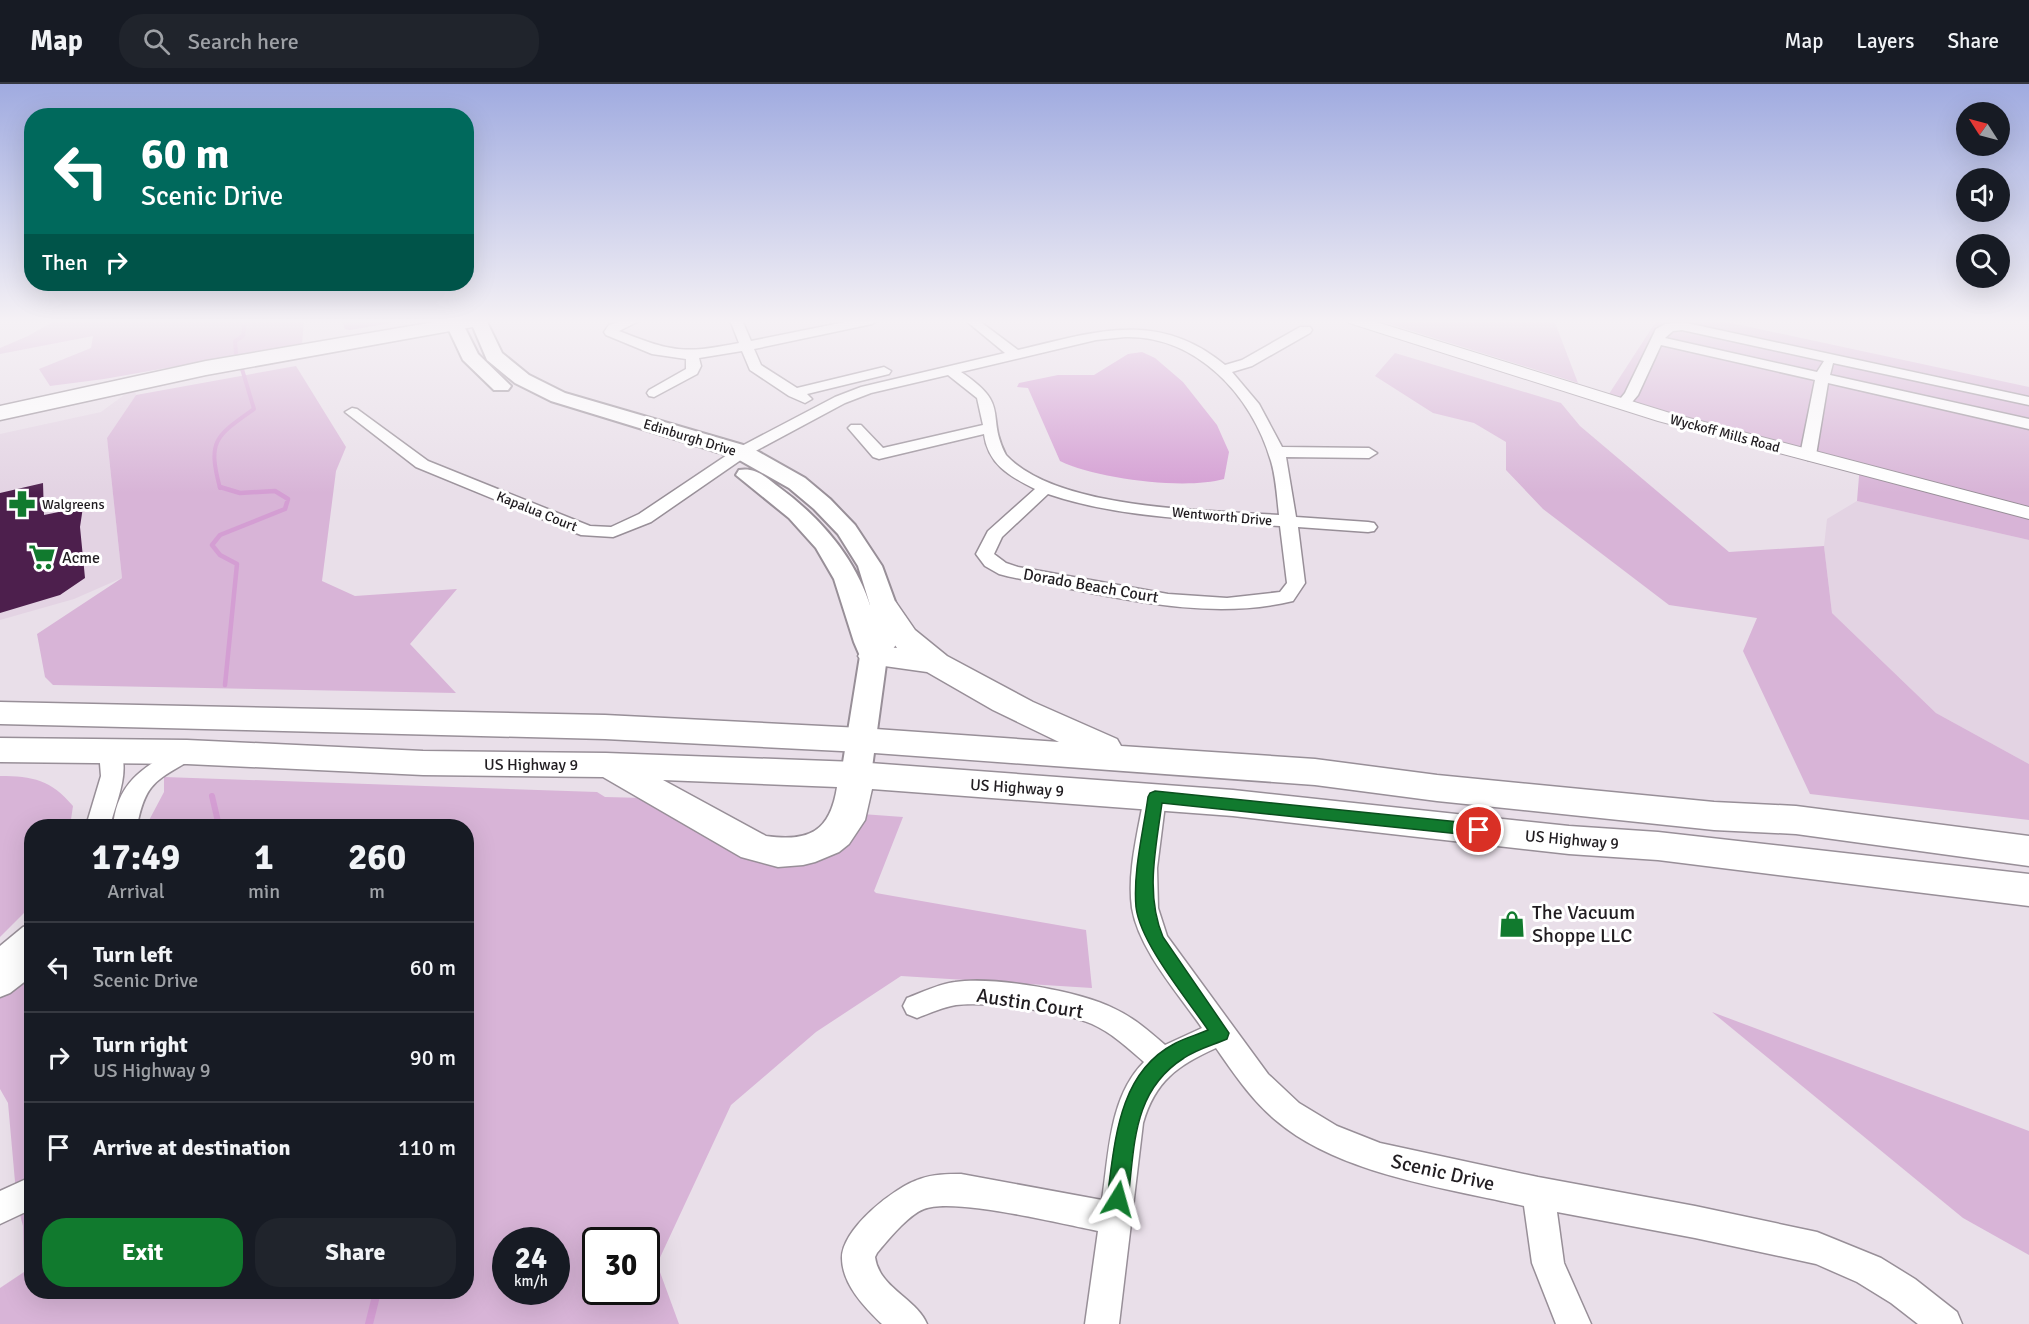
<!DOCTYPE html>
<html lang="en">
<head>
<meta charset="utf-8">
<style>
  :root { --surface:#171b24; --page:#20242c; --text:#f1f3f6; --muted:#9ea1a6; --line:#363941; --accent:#117a2e }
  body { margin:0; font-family:Signika,sans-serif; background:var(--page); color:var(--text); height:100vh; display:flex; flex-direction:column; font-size:22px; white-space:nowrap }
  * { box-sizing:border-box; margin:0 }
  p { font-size:20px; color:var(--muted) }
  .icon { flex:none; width:33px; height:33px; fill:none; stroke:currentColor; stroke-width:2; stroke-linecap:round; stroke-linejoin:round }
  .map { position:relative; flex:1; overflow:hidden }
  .drawer { position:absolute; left:24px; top:735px; width:450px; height:480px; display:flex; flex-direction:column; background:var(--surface); border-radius:24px; box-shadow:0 6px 24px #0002 }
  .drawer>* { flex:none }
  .hud { position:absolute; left:24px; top:24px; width:450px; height:183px; border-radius:24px; box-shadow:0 6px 24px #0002; background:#00695c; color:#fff; overflow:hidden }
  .needle { width:39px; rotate:306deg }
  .buttons { position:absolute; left:1956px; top:18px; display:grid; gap:12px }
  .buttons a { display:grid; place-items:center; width:54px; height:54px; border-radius:50%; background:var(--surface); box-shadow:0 6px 24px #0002; font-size:30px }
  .speed { position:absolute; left:492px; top:1143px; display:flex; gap:12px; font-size:30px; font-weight:700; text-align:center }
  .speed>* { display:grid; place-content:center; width:78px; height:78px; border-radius:50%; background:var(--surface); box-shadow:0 6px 24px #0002; line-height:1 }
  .speed small { font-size:15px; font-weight:400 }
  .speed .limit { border:3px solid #111; border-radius:9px; background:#fff; color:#111 }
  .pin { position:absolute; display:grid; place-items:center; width:51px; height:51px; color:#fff; margin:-26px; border:3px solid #fff; border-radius:50%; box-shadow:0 2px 6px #0007 }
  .me { position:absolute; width:66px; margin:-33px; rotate:8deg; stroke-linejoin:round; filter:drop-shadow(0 0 4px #0008) }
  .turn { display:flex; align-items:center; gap:21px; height:126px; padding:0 18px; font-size:27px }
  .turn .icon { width:78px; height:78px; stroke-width:2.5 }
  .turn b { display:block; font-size:42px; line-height:51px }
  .then { display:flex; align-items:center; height:57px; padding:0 18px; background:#0003; gap:12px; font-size:22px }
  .eta { display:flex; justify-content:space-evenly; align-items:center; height:102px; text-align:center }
  .eta b { font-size:36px; font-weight:700; line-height:42px }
  .action { display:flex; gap:12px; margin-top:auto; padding:12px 18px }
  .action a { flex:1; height:69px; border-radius:24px; background:var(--accent); color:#fff; font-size:24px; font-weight:700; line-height:69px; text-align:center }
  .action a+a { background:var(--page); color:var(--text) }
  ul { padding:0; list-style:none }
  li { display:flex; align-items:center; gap:18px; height:90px; padding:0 18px; border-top:2px solid var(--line) }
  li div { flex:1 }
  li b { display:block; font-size:22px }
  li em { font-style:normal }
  header { display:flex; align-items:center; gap:36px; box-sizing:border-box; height:84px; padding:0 30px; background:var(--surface); border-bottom:2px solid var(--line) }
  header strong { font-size:28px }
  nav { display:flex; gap:33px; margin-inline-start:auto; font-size:21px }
  .search { width:420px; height:54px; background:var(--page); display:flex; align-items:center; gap:15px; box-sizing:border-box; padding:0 21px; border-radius:24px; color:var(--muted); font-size:22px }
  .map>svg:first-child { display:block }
  .built { fill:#e3d3e3 }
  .green { fill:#d8b4d7; fill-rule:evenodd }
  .water { fill:#d49ed3 }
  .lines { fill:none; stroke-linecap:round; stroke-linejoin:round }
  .stream-far3 { stroke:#d49ed3; stroke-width:4 }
  .stream-far2 { stroke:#d49ed3; stroke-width:4.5 }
  .stream-far1 { stroke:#d49ed3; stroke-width:6 }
  .stream { stroke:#d49ed3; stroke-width:8 }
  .building { fill:#4d1f4d }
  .minor-casing { stroke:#988f98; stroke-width:3 }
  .tertiary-casing { stroke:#988f98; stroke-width:2 }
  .secondary-casing { stroke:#988f98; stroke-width:4 }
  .primary-casing { stroke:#988f98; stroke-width:3 }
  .trunk-casing { stroke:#988f98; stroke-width:3 }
  .minor { fill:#fff; fill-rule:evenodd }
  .tertiary { fill:#fff; fill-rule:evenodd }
  .secondary { fill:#fff; fill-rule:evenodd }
  .primary { fill:#fff; fill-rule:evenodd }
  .trunk { fill:#fff; fill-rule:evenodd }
  .route { fill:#117a2e; stroke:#0b4f1e; stroke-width:1.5 }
  .labels { text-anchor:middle; stroke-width:6; stroke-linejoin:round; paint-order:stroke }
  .far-street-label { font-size:14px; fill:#211d21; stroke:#fff }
  .far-poi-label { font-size:14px; fill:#211d21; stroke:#fff; text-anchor:start }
  .poi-label { font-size:16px; fill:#211d21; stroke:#fff; text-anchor:start }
  .street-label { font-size:16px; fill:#211d21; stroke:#fff }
  .near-poi-label { font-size:20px; fill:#211d21; stroke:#fff; text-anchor:start }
  .near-street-label { font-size:20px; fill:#211d21; stroke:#fff }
</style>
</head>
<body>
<header>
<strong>Map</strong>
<div class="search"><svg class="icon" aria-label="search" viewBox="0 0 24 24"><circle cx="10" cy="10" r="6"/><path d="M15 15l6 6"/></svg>Search here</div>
<nav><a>Map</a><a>Layers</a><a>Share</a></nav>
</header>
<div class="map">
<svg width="2029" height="1240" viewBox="0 0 2029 1240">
  <rect width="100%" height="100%" fill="#e9dfe9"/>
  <g class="built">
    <path d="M135,303l1,8 -29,43 15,140 -48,21 -74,21v-186l101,-22z"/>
    <path d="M1857,417l172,39v224l-93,-51 -104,-100 -8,-67 3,-27z"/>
  </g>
  <g class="green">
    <path d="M56,236h248l-2,24 -198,35 -54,7 -11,-17 52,-21 2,-12 -93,18v-6l28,-12z"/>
    <path d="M1380,236h174l24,63 -198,-62z"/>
    <path d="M1657,236h60l312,67v153l-172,-39 3,-37 -253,-67z"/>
    <path d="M1395,269l166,50 19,23 149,126 95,-6 8,67 104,100 93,51v56l-219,-26 -67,-143 14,-33 -88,-13 -126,-96 -37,-39v-28l-32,-19 -41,-10 -58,-37z"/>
    <path d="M296,282l50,81 -10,24 -14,110 33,15 102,-7 -47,55 46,49 -403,-8 -8,-8 -8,-43 85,-56 -15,-140 29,-43z"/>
    <path d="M0,692c33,0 51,4 73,30l-3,20h-38l-1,80 -31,31z"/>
    <path d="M164,693l433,15 8,5 40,1 109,61 108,-45 41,3 -29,74 2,2 210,37 6,58 -191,-12 -85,56 -85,73 -74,159 22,60h-679v-36l24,-16 -1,-46 -6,-22 -9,-101 -8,-14v-93l31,-26 1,322h434v-466h-320l18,-34zM506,1156h50v52h-50zM596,1156h50v52h-50z"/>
    <path d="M1712,928l317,119v124l-66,-37z"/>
  </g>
  <g class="water">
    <path d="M342,236h66l-58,10 -5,-1z"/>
    <path d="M1142,268l13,6 28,24 34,43 12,27 -5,27c-39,11 -127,0 -164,-18l-32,-73 -11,-1 2,-4 39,-8h36l34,-21z"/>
  </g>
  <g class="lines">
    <g class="stream-far3">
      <path d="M236,269l-1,-12 8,-5 2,-16"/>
      <path d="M220,404c-13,-48 -4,-52 34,-79l-12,-40"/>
    </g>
    <path class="stream-far2" d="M220,403l20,6 35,-2 13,8 -3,10 -65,26 -8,10 8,10 17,9 -12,121"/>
    <path class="stream-far1" d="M212,712l7,30"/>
    <path class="stream" d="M369,1240l8,-32"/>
  </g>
  <path class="building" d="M43,399l1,32 39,-8 -3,20 5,51 -25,17 -60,18v-120z"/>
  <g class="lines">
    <defs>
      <g id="minor">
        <path d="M624,236h17l-22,11c53,21 64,23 120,12l-9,-23h12l9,21 104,-21h23l-6,4 -118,25 7,16 36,23 87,-21 7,4 -2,3 -82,20 5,5 -7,4 -16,-7 -39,-26 -8,-19 -43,7 2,8 -4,8 -43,23 -5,-1 -2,-3 2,-3 37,-21v-10l-34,-5 -46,-19 -2,-3 5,-7z"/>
        <path d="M965,236h13l40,30c76,-18 140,-41 207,15l17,-5 58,-33h10l2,3 -2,3 -58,33 -20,6 27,32 23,43 87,1 8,5 -8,5 -83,-1 10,60 72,5 6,1 3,4 -3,4 -6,1 -70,-5 7,56 -12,18c-74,18 -153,2 -227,-13 -22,-5 -45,-8 -67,-14l-14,-8 -9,-12 12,-23 47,-42c-26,-13 -47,-25 -51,-55l-105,25 -6,-2 -25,-29 3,-3h10l22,23 100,-23 -6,-27 -29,-23 -77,18 -26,10 -97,52 -97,67 -38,15 -32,-2 -165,-68 -71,-55 7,-4 5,1 71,52 162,65 21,1 28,-13 97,-65 99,-52 26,-10 144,-34zM1125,253c71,-2 127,58 146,124 5,17 6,36 8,54 -73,-5 -222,-5 -273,-60 -21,-41 6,-49 -45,-83l135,-32zM1048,410c74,25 155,25 232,32l7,57 -7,9 -53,6 -59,-4 -150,-27 -12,-4 -12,-9 8,-17z"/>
        <path d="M1682,238l347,75v8l-196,-42 -3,12 199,44v10l-201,-46 -12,72 -8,5 -8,-5 15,-75 -154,-35 -23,50 -10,12h-10l-2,-3 9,-11 31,-64 9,-5zM1682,246l142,31 -7,11 -152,-34 8,-7z"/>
        <path d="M110,659l8,3c14,23 -2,56 -8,80h-24l15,-50 -2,-25 3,-5z"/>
        <path d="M187,660l8,3 3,5 -3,5c-38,24 -49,23 -58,69h-24c5,-45 30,-58 66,-79z"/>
        <path d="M1155,705l8,2 3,6 -9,71 1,40 9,28 101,138 31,29 38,23 43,17 158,34 157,29 122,26 64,26 34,21 42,33 5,12h-44l-27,-21 -34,-21 -41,-18 -121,-26 -138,-26 7,51 27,61h-35l-24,-61 -8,-57c-78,-18 -184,-32 -246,-84 -26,-21 -43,-47 -62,-74 -38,17 -61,33 -73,75l-24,201h-34l13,-93c-36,-7 -145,-34 -174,-22 -16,6 -36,31 -47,44l-2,4c4,31 41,41 52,67h-45c-17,-16 -40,-40 -40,-66 0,-29 52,-71 78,-79 13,-5 27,-5 41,-5l141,26c7,-46 7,-103 42,-138 -16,-14 -32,-29 -52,-38 -27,-12 -105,-23 -136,-19 -13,2 -26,8 -39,13l-10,-4 -4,-8 4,-8c16,-6 32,-14 48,-16 38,-6 124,9 158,26 20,9 36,23 52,37l37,-17c-24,-35 -63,-78 -70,-120 -5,-36 6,-76 12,-111l3,-6z"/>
        <path d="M32,840v52l-22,17 -10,4v-51l23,-19z"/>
        <path d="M24,1096l8,3v26l-32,15v-33z"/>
      </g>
      <path id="tertiary" d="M1347,236h23l300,93 359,94v12l-371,-98 -309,-98z"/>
      <g id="secondary">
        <path d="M449,236h12l17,34 33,32 -3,4h-14l-31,-30 -17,-36z"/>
        <path d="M470,236h16l16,33 27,22 36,18 185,54 55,31 25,21 25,26 27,41 15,41 -3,9 4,26 -11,15 -16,118 -4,8 -11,3 -11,-3 -4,-8 19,-119 -6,-14 -20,-63 -18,-31 -27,-30 -53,-43 3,-5c15,-3 26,6 37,15 43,31 79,72 95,123l-13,-42 -20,-32 -24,-25 -25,-21 -55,-31 -183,-56 -36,-18 -28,-23z"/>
      </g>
      <path id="primary" d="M446,236h42l-3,4 -7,2 -272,49 -206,45v-14l206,-45z"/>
      <g id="trunk">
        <path d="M884,514l11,3 20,29 32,26 86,46 84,37 4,7 194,13 122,16 277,27 82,4 233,30v30l-233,-32 -82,-4 -277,-29 -122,-16 -454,-33 -256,-13 -605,-15v-22l605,13 256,13 198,14 -66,-32 -66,-38 -64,-9 -5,-7 5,-7 11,-3 23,2 -28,-41 4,-6z"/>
        <path d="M0,654l187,2 236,11 183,2 250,9 377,28 336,36 89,6 371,42v32l-371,-46 -89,-6 -336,-38 -361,-27 -7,31 -16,24 -10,8 -24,10 -12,3 -25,2 -37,-10 -138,-80 -180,-2 -236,-11 -187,-2zM663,696l174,7c-7,45 -28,55 -71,49z"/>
      </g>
    </defs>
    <use href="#minor" class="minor-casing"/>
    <use href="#tertiary" class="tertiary-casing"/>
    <use href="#secondary" class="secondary-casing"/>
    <use href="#primary" class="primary-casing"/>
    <use href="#trunk" class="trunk-casing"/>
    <use href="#minor" class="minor"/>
    <use href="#tertiary" class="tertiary"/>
    <use href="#secondary" class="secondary"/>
    <use href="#primary" class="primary"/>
    <use href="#trunk" class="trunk"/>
  </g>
  <linearGradient id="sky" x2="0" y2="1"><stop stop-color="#a0abe0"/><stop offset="0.58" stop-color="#f5f1f5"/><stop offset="1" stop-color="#f5f1f5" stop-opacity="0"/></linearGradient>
  <rect width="2029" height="409" fill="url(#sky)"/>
  <path class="route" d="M1155,707l324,33 6,2 2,4 -2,4 -6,2 -317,-33c-6,45 -17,91 1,134l66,96 -2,6c-14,6 -30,10 -43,19 -52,33 -49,87 -56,141l-3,8 -7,3 -8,-3 -3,-8c8,-55 10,-125 67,-155 10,-6 23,-9 34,-14 -21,-31 -68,-87 -72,-123 -3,-36 7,-74 12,-110l2,-4z"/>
  <defs>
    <symbol id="pharmacy-bare" viewBox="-9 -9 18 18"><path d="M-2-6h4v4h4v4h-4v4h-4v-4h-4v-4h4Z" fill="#117a2e" stroke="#fff" stroke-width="2.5" paint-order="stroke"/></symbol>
    <symbol id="supermarket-bare" viewBox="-9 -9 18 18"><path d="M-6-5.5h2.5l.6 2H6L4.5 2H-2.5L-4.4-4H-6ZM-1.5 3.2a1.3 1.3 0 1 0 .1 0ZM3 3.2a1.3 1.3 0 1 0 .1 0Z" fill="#117a2e" stroke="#fff" stroke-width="2.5" paint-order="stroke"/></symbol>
    <symbol id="shop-bare" viewBox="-9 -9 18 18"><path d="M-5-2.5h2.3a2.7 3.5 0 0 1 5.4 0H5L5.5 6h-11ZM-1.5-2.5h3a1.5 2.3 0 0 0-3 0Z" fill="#117a2e" stroke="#fff" stroke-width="2.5" paint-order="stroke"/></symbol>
  </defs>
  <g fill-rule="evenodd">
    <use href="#pharmacy-bare" x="3" y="401" width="38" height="38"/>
    <use href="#supermarket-bare" x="23" y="454" width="38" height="38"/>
    <use href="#shop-bare" x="1493" y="821" width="38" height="38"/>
  </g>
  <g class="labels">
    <g class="far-street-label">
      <text transform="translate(1725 349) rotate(15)" y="5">Wyckoff Mills Road</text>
      <text transform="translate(690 353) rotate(17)" y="5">Edinburgh Drive</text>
      <text transform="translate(537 427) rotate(22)" y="5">Kapalua Court</text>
      <text transform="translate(1222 432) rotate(5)" y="5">Wentworth Drive</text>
    </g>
    <g class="far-poi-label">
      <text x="42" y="425">Walgreens</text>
    </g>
    <g class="poi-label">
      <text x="62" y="479">Acme</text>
    </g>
    <g class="street-label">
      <text transform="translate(1091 501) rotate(10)" y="6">Dorado Beach Court</text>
      <text x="531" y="686">US Highway 9</text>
      <text transform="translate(1017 703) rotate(4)" y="6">US Highway 9</text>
      <text transform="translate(1572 755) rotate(5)" y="6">US Highway 9</text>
    </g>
    <g class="near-poi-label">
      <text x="1532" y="835">The Vacuum<tspan x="1532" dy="23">Shoppe LLC</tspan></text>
    </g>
    <g class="near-street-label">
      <text transform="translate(1030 919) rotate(9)" y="7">Austin Court</text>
      <text transform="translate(1443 1088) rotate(13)" y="7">Scenic Drive</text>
    </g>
  </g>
</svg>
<div class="buttons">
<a><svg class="needle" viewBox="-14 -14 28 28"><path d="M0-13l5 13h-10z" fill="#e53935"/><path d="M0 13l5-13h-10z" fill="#9ea1a6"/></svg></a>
<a><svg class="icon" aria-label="sound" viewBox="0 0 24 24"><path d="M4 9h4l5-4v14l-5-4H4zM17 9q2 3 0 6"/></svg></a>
<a><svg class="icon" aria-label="search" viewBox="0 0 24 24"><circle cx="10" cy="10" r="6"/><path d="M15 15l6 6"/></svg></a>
</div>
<div class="speed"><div>24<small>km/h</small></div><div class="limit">30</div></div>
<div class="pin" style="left:1479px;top:746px;background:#d93025"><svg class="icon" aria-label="arrive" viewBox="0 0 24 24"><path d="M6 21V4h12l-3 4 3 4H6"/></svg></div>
<svg class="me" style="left:1118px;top:1115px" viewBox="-20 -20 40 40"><path d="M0-17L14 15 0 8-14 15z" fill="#117a2e" stroke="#fff" stroke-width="4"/></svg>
<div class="hud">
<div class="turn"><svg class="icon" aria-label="left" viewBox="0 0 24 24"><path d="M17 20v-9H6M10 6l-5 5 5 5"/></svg><div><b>60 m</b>Scenic Drive</div></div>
<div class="then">Then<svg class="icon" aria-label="right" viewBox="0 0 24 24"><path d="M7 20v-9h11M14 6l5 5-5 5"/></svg></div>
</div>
<section class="drawer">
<div class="eta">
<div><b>17:49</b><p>Arrival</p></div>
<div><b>1</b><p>min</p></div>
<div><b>260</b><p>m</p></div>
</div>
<ul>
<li><svg class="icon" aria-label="left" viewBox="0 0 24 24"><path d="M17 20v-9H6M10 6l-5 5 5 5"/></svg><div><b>Turn left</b><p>Scenic Drive</p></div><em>60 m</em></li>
<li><svg class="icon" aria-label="right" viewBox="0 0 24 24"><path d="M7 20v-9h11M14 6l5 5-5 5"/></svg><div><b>Turn right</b><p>US Highway 9</p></div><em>90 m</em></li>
<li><svg class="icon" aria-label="arrive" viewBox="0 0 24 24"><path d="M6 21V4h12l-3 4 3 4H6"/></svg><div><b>Arrive at destination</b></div><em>110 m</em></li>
</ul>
<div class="action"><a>Exit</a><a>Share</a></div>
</section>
</div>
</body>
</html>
